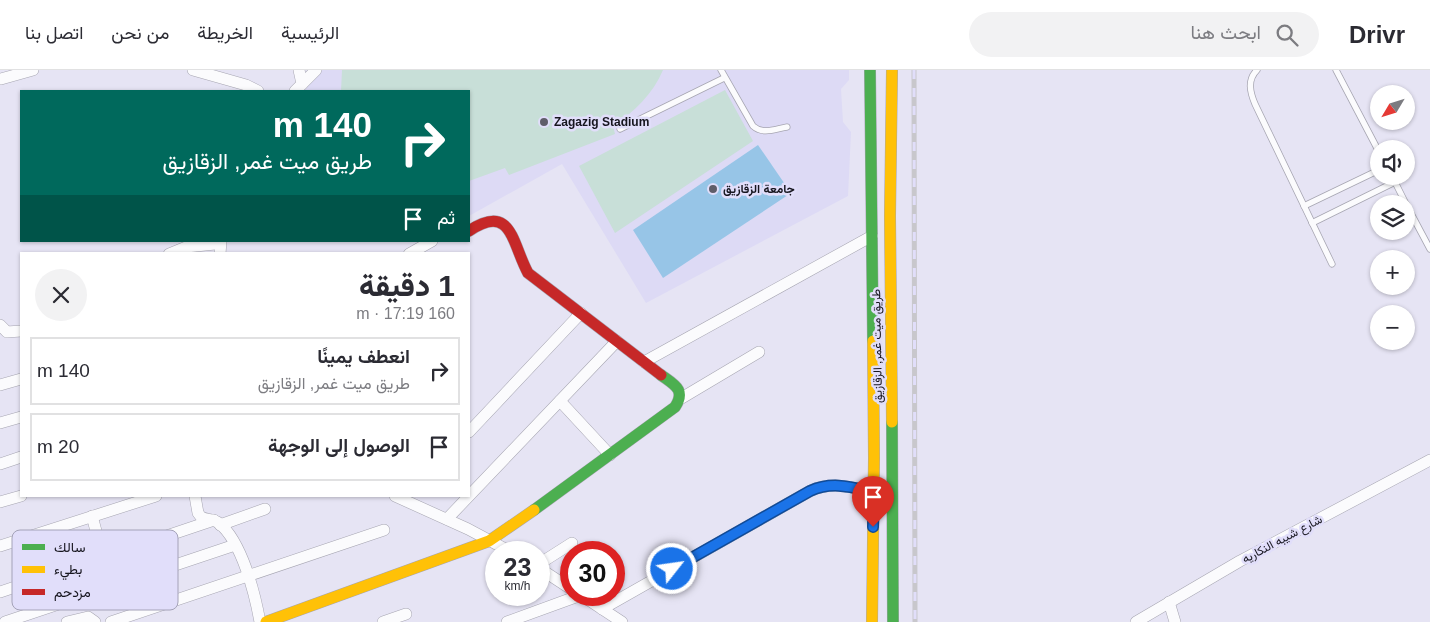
<!DOCTYPE html>
<html lang="ar">
<head>
<meta charset="utf-8">
<style>
  :root { --surface:#fff; --page:#f2f2f3; --text:#2b2b33; --muted:#7c7c81; --line:#e1e1e2 }
  body { margin:0; font-family:Arial,Vazirmatn,sans-serif; background:var(--page); color:var(--text); direction:rtl; height:100vh; display:flex; flex-direction:column; font-size:19px; white-space:nowrap }
  * { box-sizing:border-box; margin:0 }
  p { font-size:16px; color:var(--muted) }
  .icon { flex:none; width:28px; height:28px; fill:none; stroke:currentColor; stroke-width:2; stroke-linecap:round; stroke-linejoin:round }
  .map { position:relative; flex:1; overflow:hidden; direction:ltr }
  .side { position:absolute; left:20px; top:182px; width:450px; height:245px; display:flex; flex-direction:column; background:var(--surface); border-radius:0px; box-shadow:0 1px 4px #0004; direction:rtl }
  .side>* { flex:none }
  .guide { position:absolute; left:20px; top:20px; width:450px; height:152px; border-radius:0px; box-shadow:0 1px 4px #0004; direction:rtl; background:#00695c; color:#fff; overflow:hidden }
  .needle { width:32px; rotate:232deg }
  .controls { position:absolute; left:1370px; top:15px; display:grid; gap:10px }
  .controls a { display:grid; place-items:center; width:45px; height:45px; border-radius:50%; background:var(--surface); box-shadow:0 1px 4px #0004; font-size:25px }
  .speed { position:absolute; left:485px; top:471px; display:flex; gap:10px; font-size:25px; font-weight:700; text-align:center }
  .speed>* { display:grid; place-content:center; width:65px; height:65px; border-radius:50%; background:var(--surface); box-shadow:0 1px 4px #0004; line-height:1 }
  .speed small { font-size:12px; font-weight:400 }
  .speed .limit { border:8px solid #d22; background:#fff; color:#111 }
  .pin { position:absolute; display:grid; place-items:center; width:42px; height:42px; color:#fff; margin:-51px -21px; border-radius:50% 50% 50% 0; rotate:-45deg; box-shadow:0 0 5px #0007 }
  .pin .icon { rotate:45deg }
  .me { position:absolute; width:55px; margin:-28px; rotate:60deg; stroke-linejoin:round; filter:drop-shadow(0 0 4px #0008) }
  .turn { display:flex; align-items:center; gap:18px; height:105px; padding:0 15px; font-size:22px }
  .turn .icon { width:65px; height:65px; stroke-width:2.5 }
  .turn b { display:block; font-size:35px; line-height:42px }
  .then { display:flex; align-items:center; height:48px; padding:0 15px; background:#0003; gap:10px; font-size:19px }
  .round { display:grid; place-items:center; flex:none; width:52px; height:52px; border-radius:26px; background:var(--page) }
  .headline { display:flex; align-items:center; justify-content:space-between; height:85px; padding:0 15px }
  h1 { font-size:30px; font-weight:800; line-height:38px }
  ul { padding:0; list-style:none }
  li { display:flex; align-items:center; gap:15px; height:68px; margin:0 10px 8px; padding:0 5px; border:2px solid var(--line); border-radius:0px }
  li div { flex:1 }
  li b { display:block; font-size:19px }
  li em { font-style:normal }
  header { display:flex; align-items:center; gap:30px; box-sizing:border-box; height:70px; padding:0 25px; background:var(--surface); border-bottom:1px solid var(--line) }
  header strong { font-size:24px }
  nav { display:flex; gap:28px; margin-inline-start:auto; font-size:18px }
  .search { width:350px; height:45px; background:var(--page); display:flex; align-items:center; gap:12px; box-sizing:border-box; padding:0 18px; border-radius:28px; color:var(--muted); font-size:19px }
  .map>svg:first-child { display:block }
  .built { fill:#dddaf5 }
  .park { fill:#c8dfd8 }
  .water { fill:#97c5e7 }
  .lines { fill:none; stroke-linecap:round; stroke-linejoin:round }
  .lane-casing { stroke:#a6a5b1; stroke-width:7 }
  .street-casing { stroke:#a6a5b1; stroke-width:12 }
  .fast-casing { stroke:#a6a5b1; stroke-width:12 }
  .slow-casing { stroke:#a6a5b1; stroke-width:12 }
  .jam-casing { stroke:#a6a5b1; stroke-width:12 }
  .lane { stroke:#fbfbfd; stroke-width:5.5 }
  .street { stroke:#fbfbfd; stroke-width:11 }
  .fast { stroke:#4caf50; stroke-width:11 }
  .slow { stroke:#ffc107; stroke-width:11 }
  .jam { stroke:#c62828; stroke-width:11 }
  .rail-casing { stroke:#c8c7cc; stroke-width:5 }
  .rail { stroke:#e1defa; stroke-width:3; stroke-dasharray:9; stroke-linecap:butt }
  .route-casing { stroke:#114b97; stroke-width:12 }
  .route { stroke:#1a73e8; stroke-width:9 }
  .poi-dot { fill:#5f5d69; stroke:#e1defa; stroke-width:2 }
  .labels { text-anchor:middle; stroke-width:5; stroke-linejoin:round; paint-order:stroke }
  .poi-label { font-size:12px; font-weight:bold; fill:#16151e; stroke:#e1defa; text-anchor:start }
  .street-label { font-size:12px; fill:#16151e; stroke:#e1defa }
  .key { fill:#e1defa; stroke:#a4a2b8; stroke-width:1 }
  .key-label { font-size:14px; fill:#16151e }
</style>
</head>
<body>
<header>
<strong>Drivr</strong>
<div class="search"><svg class="icon" aria-label="search" viewBox="0 0 24 24"><circle cx="10" cy="10" r="6"/><path d="M15 15l6 6"/></svg>ابحث هنا</div>
<nav><a>الرئيسية</a><a>الخريطة</a><a>من نحن</a><a>اتصل بنا</a></nav>
</header>
<div class="map">
<svg width="1430" height="552" viewBox="0 0 1430 552">
  <rect width="100%" height="100%" fill="#e6e4f4"/>
  <path class="built" d="M320,0h529v10l-8,9 2,33 8,10 -3,64 -202,107 -84,-139 -93,52v-125h-170z"/>
  <g class="park">
    <path d="M342,0h321c-10,24 -29,42 -50,56l2,8 -106,41 -4,-7 -36,13v-90h-128z"/>
    <path d="M725,20l28,51 -138,92 -36,-67z"/>
  </g>
  <path class="water" d="M758,75l33,48 -128,85 -30,-48z"/>
  <g class="lines">
    <defs>
      <g id="lane">
        <path d="M721,0l32,56c10,9 22,3 34,1"/>
        <path d="M1257,0c-10,10 -7,22 -2,34l77,160"/>
        <path d="M1336,0l43,82"/>
        <path d="M620,59l104,-51"/>
        <path d="M1392,106l14,28"/>
        <path d="M1406,134l24,45"/>
        <path d="M1304,136l75,-36"/>
        <path d="M1312,153l83,-41"/>
      </g>
      <g id="street">
        <path d="M193,0l53,15 12,6"/>
        <path d="M299,0l3,14"/>
        <path d="M1,9l32,-9"/>
        <path d="M295,21l21,-21"/>
        <path d="M169,184l17,-7 29,-3 5,-3"/>
        <path d="M220,184l1,-13"/>
        <path d="M409,184l23,-13"/>
        <path d="M0,255l7,7 14,-1"/>
        <path d="M644,292l228,-126"/>
        <path d="M0,315l21,-6"/>
        <path d="M680,329l79,-47"/>
        <path d="M560,331l50,54"/>
        <path d="M0,353l21,-6"/>
        <path d="M469,362l112,-119"/>
        <path d="M0,394l21,-7"/>
        <path d="M195,426l3,17 3,4c5,3 12,2 18,6 23,19 36,71 41,99"/>
        <path d="M395,426l73,33 43,23"/>
        <path d="M0,432l21,-6"/>
        <path d="M92,446l11,41"/>
        <path d="M447,449l170,-178"/>
        <path d="M220,455l45,-16"/>
        <path d="M142,474l6,30"/>
        <path d="M0,476l156,-50"/>
        <path d="M539,494l33,-21"/>
        <path d="M539,498l32,21"/>
        <path d="M0,522l214,-72"/>
        <path d="M581,525l41,27"/>
        <path d="M1169,532l6,20"/>
        <path d="M602,539l208,-118c22,-10 41,-4 64,1"/>
        <path d="M5,552l230,-77"/>
        <path d="M67,552l21,-5 7,5"/>
        <path d="M111,552l273,-92"/>
        <path d="M383,552l23,-8"/>
        <path d="M507,552l74,-27"/>
        <path d="M1136,552l104,-61 190,-101"/>
      </g>
      <g id="fast">
        <path d="M870,0l3,271"/>
        <path d="M892,352l1,200"/>
        <path d="M534,440l141,-103c11,-17 0,-22 -14,-32"/>
      </g>
      <g id="slow">
        <path d="M892,352l-2,-206 2,-146"/>
        <path d="M266,552l223,-81 45,-31"/>
        <path d="M872,552l2,-164 -1,-117"/>
      </g>
      <path id="jam" d="M469,161c43,-29 43,13 59,42l133,102"/>
    </defs>
    <use href="#lane" class="lane-casing"/>
    <use href="#street" class="street-casing"/>
    <use href="#fast" class="fast-casing"/>
    <use href="#slow" class="slow-casing"/>
    <use href="#jam" class="jam-casing"/>
    <use href="#lane" class="lane"/>
    <use href="#street" class="street"/>
    <use href="#fast" class="fast"/>
    <use href="#slow" class="slow"/>
    <use href="#jam" class="jam"/>
    <defs>
      <path id="rail" d="M914,0l1,552"/>
    </defs>
    <use href="#rail" class="rail-casing"/>
    <use href="#rail" class="rail"/>
  </g>
  <g class="lines">
    <defs>
      <path id="route" d="M672,499l138,-78c22,-10 41,-4 64,1l-1,35"/>
    </defs>
    <use href="#route" class="route-casing"/>
    <use href="#route" class="route"/>
  </g>
  <g class="poi-dot">
    <circle cx="544" cy="52" r="5"/>
    <circle cx="713" cy="119" r="5"/>
  </g>
  <g class="labels">
    <g class="poi-label">
      <text x="554" y="56">Zagazig Stadium</text>
      <text x="723" y="123">جامعة الزقازيق</text>
    </g>
    <g class="street-label">
      <text transform="translate(877 276) rotate(-91)" y="4">طريق ميت غمر, الزقازيق</text>
      <text transform="translate(1282 469) rotate(-28)" y="4">شارع شيبه النكاريه</text>
    </g>
  </g>
  <rect x="12" y="460" width="166" height="80" rx="8" class="key"/>
  <rect x="22" y="474" width="23" height="6" fill="#4caf50"/>
  <rect x="22" y="496" width="23" height="7" fill="#ffc107"/>
  <rect x="22" y="519" width="23" height="6" fill="#c62828"/>
  <g class="key-label">
    <text x="54" y="482">سالك</text>
    <text x="54" y="504">بطيء</text>
    <text x="54" y="527">مزدحم</text>
  </g>
</svg>
<div class="controls">
<a><svg class="needle" viewBox="-14 -14 28 28"><path d="M0-13l5 13h-10z" fill="#e53935"/><path d="M0 13l5-13h-10z" fill="#7c7c81"/></svg></a>
<a><svg class="icon" aria-label="sound" viewBox="0 0 24 24"><path d="M4 9h4l5-4v14l-5-4H4zM17 9q2 3 0 6"/></svg></a>
<a><svg class="icon" aria-label="layers" viewBox="0 0 24 24"><path d="M12 4l9 5-9 5-9-5zM3 14l9 5 9-5"/></svg></a>
<a>+</a>
<a>−</a>
</div>
<div class="speed"><div>23<small>km/h</small></div><div class="limit">30</div></div>
<div class="pin" style="left:873px;top:457px;background:#d93025"><svg class="icon" aria-label="arrive" viewBox="0 0 24 24"><path d="M6 21V4h12l-3 4 3 4H6"/></svg></div>
<svg class="me" style="left:672px;top:499px" viewBox="-20 -20 40 40"><circle r="17" fill="#1a73e8" stroke="#fff" stroke-width="3"/><path d="M0-11L8 9 0 5-8 9z" fill="#fff"/></svg>
<div class="guide">
<div class="turn"><svg class="icon" aria-label="right" viewBox="0 0 24 24"><path d="M7 20v-9h11M14 6l5 5-5 5"/></svg><div><b>140 m</b>طريق ميت غمر, الزقازيق</div></div>
<div class="then">ثم<svg class="icon" aria-label="arrive" viewBox="0 0 24 24"><path d="M6 21V4h12l-3 4 3 4H6"/></svg></div>
</div>
<section class="side">
<div class="headline"><div><h1>1 دقيقة</h1><p>160 m · 17:19</p></div><a class="round"><svg class="icon" aria-label="close" viewBox="0 0 24 24"><path d="M6 6l12 12M18 6L6 18"/></svg></a></div>
<ul>
<li><svg class="icon" aria-label="right" viewBox="0 0 24 24"><path d="M7 20v-9h11M14 6l5 5-5 5"/></svg><div><b>انعطف يمينًا</b><p>طريق ميت غمر, الزقازيق</p></div><em>140 m</em></li>
<li><svg class="icon" aria-label="arrive" viewBox="0 0 24 24"><path d="M6 21V4h12l-3 4 3 4H6"/></svg><div><b>الوصول إلى الوجهة</b></div><em>20 m</em></li>
</ul>
</section>
</div>
</body>
</html>
